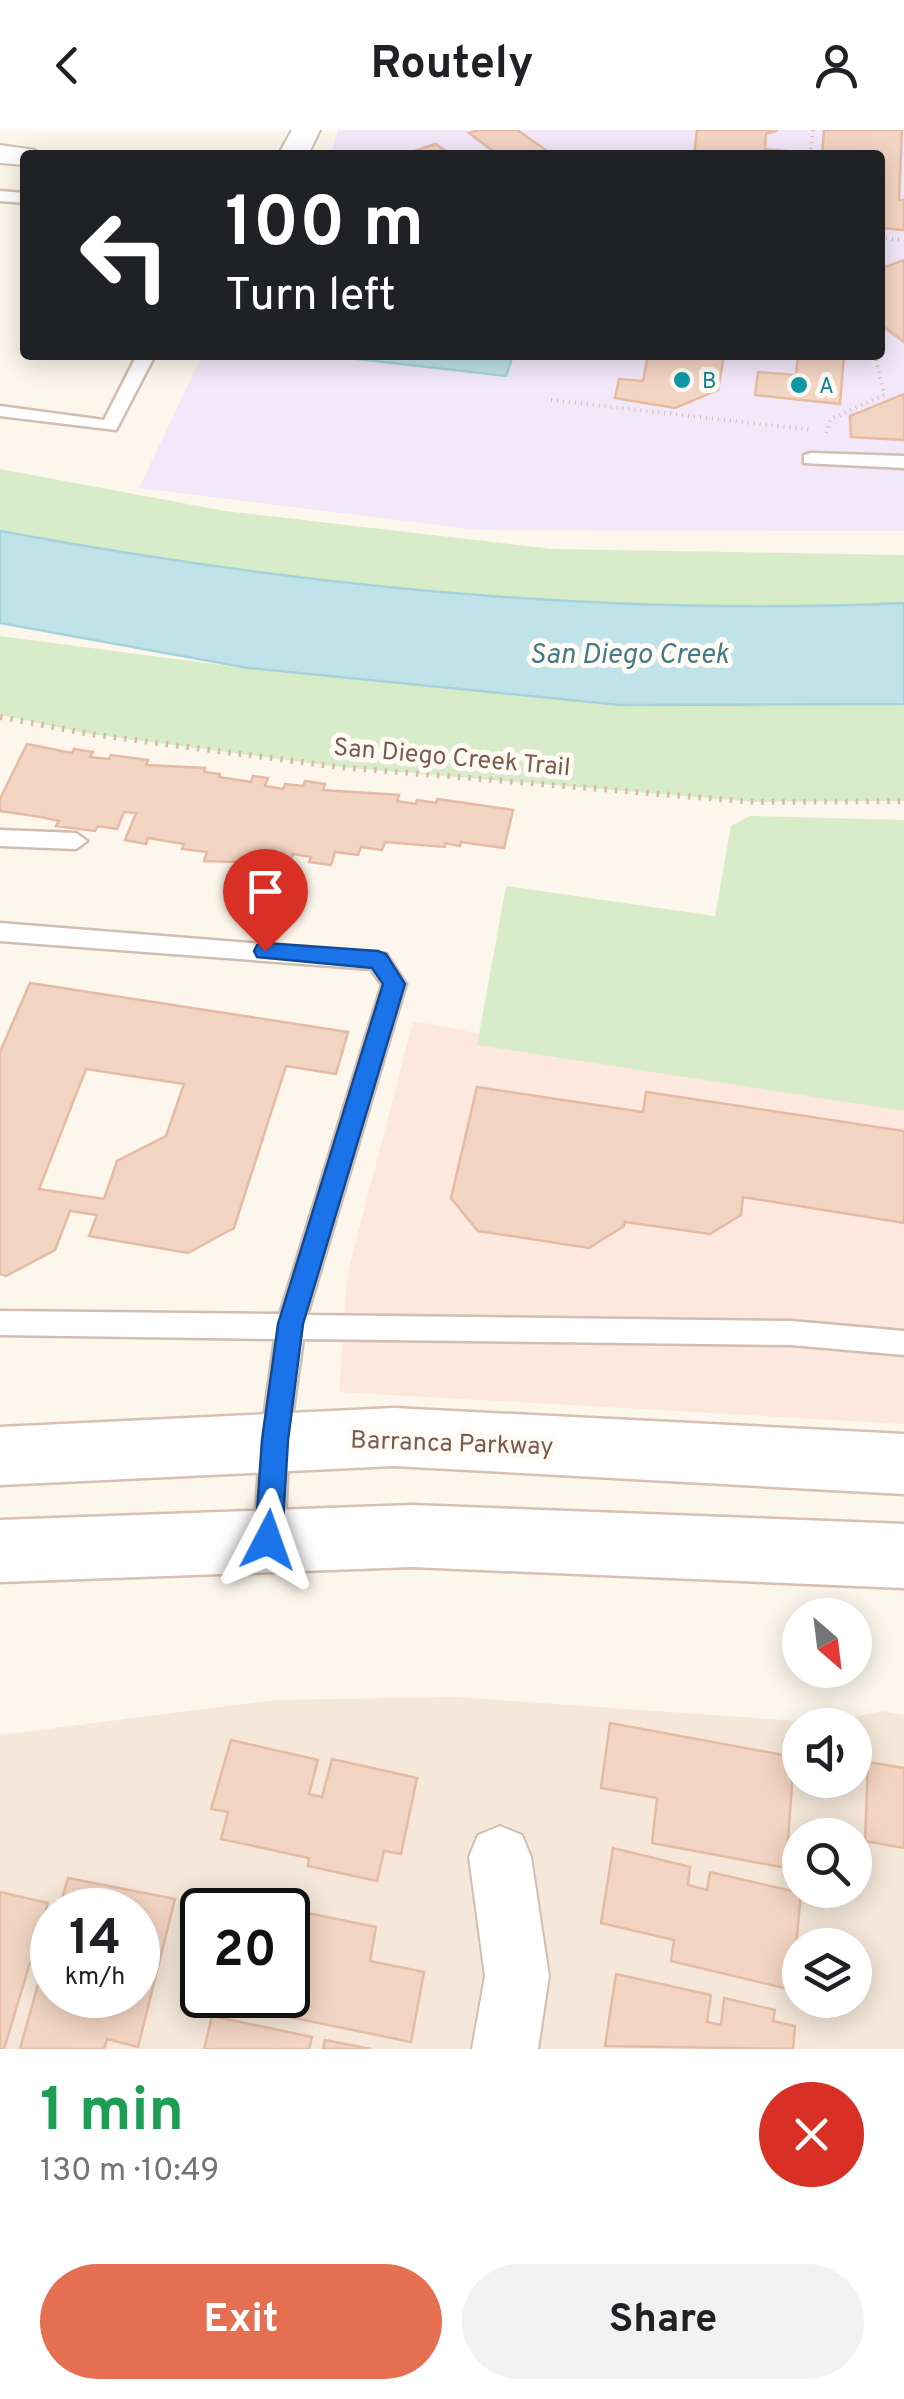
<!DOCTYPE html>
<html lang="en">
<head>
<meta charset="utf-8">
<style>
  :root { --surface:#fff; --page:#f2f2f2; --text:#202124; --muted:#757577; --accent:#e76f51 }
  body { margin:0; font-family:Overpass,sans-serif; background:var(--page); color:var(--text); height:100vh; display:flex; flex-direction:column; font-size:38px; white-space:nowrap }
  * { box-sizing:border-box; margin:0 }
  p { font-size:32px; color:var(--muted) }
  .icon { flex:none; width:55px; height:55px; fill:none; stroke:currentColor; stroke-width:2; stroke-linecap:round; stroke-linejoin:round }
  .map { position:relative; height:1919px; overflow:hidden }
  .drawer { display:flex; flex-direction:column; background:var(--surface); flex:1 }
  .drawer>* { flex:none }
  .banner { position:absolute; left:20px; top:20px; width:865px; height:210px; border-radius:10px; box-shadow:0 5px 25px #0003; background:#202124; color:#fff; overflow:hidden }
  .needle { width:65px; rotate:152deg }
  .controls { position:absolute; left:782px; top:1468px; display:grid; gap:20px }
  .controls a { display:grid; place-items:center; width:90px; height:90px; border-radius:50%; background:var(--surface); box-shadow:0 5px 25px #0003; font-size:50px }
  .speed { position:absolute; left:30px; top:1758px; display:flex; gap:20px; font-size:50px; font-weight:700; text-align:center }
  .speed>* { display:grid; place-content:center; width:130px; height:130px; border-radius:50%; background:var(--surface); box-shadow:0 5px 25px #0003; line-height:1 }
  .speed small { font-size:25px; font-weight:400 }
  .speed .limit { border:5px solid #111; border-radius:15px; background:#fff; color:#111 }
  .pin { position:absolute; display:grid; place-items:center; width:85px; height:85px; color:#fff; margin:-102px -42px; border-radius:50% 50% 50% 0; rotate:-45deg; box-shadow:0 0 10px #0007 }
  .pin .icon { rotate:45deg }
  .me { position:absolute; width:110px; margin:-55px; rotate:4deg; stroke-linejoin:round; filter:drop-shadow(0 0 8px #0008) }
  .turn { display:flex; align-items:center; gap:35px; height:210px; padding:0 40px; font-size:45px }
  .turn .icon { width:130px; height:130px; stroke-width:2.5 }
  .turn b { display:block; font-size:70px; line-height:85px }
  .round { display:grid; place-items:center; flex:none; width:105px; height:105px; border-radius:52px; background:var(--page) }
  .headline { display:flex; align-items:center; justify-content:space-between; height:170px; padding:0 40px }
  h1 { font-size:60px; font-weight:700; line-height:75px; color:#1e9e55 }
  .primary-button { display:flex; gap:20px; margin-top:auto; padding:20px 40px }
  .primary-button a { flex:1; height:115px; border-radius:60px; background:var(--accent); color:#fff; font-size:40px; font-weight:700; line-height:115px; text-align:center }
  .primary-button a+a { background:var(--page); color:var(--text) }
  header { display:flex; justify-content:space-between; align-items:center; height:130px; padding:0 40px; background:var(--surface); font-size:45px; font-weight:700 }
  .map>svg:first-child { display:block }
  .residential { fill:#f5e8da; fill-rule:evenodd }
  .commercial { fill:#fde8e0 }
  .education { fill:#f3e8fa }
  .green { fill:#d8ecc9 }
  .water { fill:#bfe3e8; stroke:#a5d3da; stroke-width:2.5 }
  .building { fill:#f3d5c3; stroke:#e6bba3; stroke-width:2.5; fill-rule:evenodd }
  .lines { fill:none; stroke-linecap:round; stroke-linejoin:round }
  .lane-casing { stroke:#d1beb0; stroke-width:5 }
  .street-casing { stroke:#d1beb0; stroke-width:4 }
  .secondary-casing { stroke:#d6c0b0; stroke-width:5 }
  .path-far1 { stroke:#d9b8a5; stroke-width:4; stroke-dasharray:1 5; stroke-linecap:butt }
  .path { stroke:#d9b8a5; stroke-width:6; stroke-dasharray:2.5 8; stroke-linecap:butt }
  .lane { fill:#fff; fill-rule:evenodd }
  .street { fill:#fff; fill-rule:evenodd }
  .secondary { fill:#fff; fill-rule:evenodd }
  .route { fill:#1a73e8; stroke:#114b97; stroke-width:2.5 }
  .culture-dot { fill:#0f9aa8; stroke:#fffaf3; stroke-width:4 }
  .labels { text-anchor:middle; stroke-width:10; stroke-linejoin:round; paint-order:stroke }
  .far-culture-label { font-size:22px; fill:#0d838f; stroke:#fffaf3; text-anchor:start }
  .street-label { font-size:25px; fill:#7a5c4d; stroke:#fffaf3 }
  .water-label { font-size:28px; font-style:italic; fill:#437c86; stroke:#fffaf3 }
</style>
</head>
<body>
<header><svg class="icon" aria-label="back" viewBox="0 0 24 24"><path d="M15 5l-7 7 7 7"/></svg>Routely<svg class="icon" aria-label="person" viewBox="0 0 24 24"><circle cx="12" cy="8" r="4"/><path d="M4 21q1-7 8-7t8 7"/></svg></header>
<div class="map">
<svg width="904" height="1919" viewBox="0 0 904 1919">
  <rect width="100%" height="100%" fill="#fdf6ec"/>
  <path class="residential" d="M456,1567l372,26 54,-12 22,4v334h-904v-314l276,-35zM800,1595h55v55h-55zM800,1705h55v55h-55zM52,1780h86v85h-86zM202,1780h86v85h-86zM800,1815h55v55h-55z"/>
  <path class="commercial" d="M413,891l491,90v313l-565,-32 8,-116z"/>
  <path class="education" d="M338,0h566v401l-426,-1 -339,-42 63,-133h678v-200h-550z"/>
  <g class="green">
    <path d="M0,339l225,42 327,38 352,6v48c-302,14 -607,-16 -904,-72z"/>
    <path d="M0,506l260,34 360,35 284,-1v97l-149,1 -416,-35 -249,-33 -90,-19z"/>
    <path d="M750,686l154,4v291l-427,-66 29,-159 209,30 16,-90z"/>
  </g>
  <g class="water">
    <path d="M323,225h190l-7,21z"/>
    <path d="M0,401c297,55 602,86 904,72v101l-284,1 -372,-37 -248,-45z"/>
  </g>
  <g class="building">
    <path d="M479,0h38l36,25h-55l-29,-22z"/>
    <path d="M697,0h81l-12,4 -1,15 31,3v3h-102z"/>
    <path d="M824,0h78l-3,70h5v30l-24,-2v-73h-58z"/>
    <path d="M436,14l15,11h-49z"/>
    <path d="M904,130v82l-24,-18v-55z"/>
    <path d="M648,225h76l-6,35 -43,18 -60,-10 4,-19 24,2z"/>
    <path d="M791,225h53l-4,49 -85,-9 3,-23 38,3 2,-19z"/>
    <path d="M904,264v46l-53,-3 -1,-21z"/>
    <path d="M27,614l45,9 2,-4 19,3 -3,5 19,2 2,-4 37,5 -2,5 59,3 -1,4 16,2 -1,3 32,5 2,-6 15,2 -3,8 18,3 2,-5 18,2 2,-5 20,3 -2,6 76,5 -2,6 19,3 1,-4 19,3 1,-4 76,11 -9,38 -43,-6 -1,4 -15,-3v4l-60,-5 -3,8 -21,-3 -3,8 -23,-3 -4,13 -22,-3 2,-5 -18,-3 -2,5 -19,-2 -2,6 -66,-2 3,-9 -25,-3 2,-5 -36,-6 -2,6 -21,-4 11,-27 -12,-1 -7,17 -19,-3 -3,5 -39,-5 3,-5 -18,-4 -41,-6v-12z"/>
    <path d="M30,853l318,49 -12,42 -50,-8 -52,162 -46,25 -99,-17 8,-21 -27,-4 -15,39 -49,26 -6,-2v-222zM86,939l98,15 -18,52 -49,25 -13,38 -65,-10z"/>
    <path d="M477,957l166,25 3,-20 258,39v92l-161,-26 -2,18 -31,19 -85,-12 -1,4 -35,22 -111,-17 -27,-33z"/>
    <path d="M610,1593l184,34 -8,111 -134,-25 5,-45 -56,-10z"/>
    <path d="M231,1610l87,20 -9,34 13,3 10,-38 85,19 -16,76 -17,-3 -7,30 -69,-15 1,-8 -88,-19 7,-27 -17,-3z"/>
    <path d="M868,1632l36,6v80l-39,-7z"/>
    <path d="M613,1718l77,19 -2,18 19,5 3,-18 91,21 -9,97 -121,-29 3,-21 -73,-17z"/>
    <path d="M68,1748l107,21 -37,148 -31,-8 -3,10h-84l32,-115v61h86v-85h-79z"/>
    <path d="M0,1762l48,11 -44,146h-4z"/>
    <path d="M235,1768l141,29 -6,34 54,11 -13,70 -200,-41 1,-6h76v-85h-56z"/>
    <path d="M616,1844l95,21 -4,27 14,3 3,-27 51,12 -2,11 22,5 -2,23 -188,-3z"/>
    <path d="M212,1886l100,21 -3,12h-105z"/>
    <path d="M325,1910l46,9h-48z"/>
  </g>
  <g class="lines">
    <defs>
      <g id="lane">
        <path d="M0,61l25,2v10l-25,-2z"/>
        <path d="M137,225h18l-39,75 -116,-14v-10l104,14z"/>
        <path d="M811,323l93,3v12l-100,-5v-8z"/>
        <path d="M0,700l76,3 11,8 -11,8 -76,-3z"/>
        <path d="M0,793l386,31 20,30 -99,331 484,6 113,10v24l-113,-10 -488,-6 -14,100 -5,101 -5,10 -10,4 -10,-4 -5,-10 7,-101 14,-100 -275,-4v-24l280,3 102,-329 -11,-16 -371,-28z"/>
      </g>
      <g id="street">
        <path d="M292,0h28l-12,25h-30z"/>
        <path d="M0,15l35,5 4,5h-14v10l-25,-2z"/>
        <path d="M500,1696l22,9 9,22 18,119 -11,73h-66l13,-73 -16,-119 9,-22z"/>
      </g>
      <g id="secondary">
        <path d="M394,1278l510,26v60l-510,-28 -394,19v-58z"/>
        <path d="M412,1375l492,19v64l-492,-21 -412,15v-62z"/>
      </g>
    </defs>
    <use href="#lane" class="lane-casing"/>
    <use href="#street" class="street-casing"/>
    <use href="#secondary" class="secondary-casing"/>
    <g class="path-far1">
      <path d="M810,25l3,-25"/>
      <path d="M880,108l24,2"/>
      <path d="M551,270l262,30"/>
      <path d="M826,303l5,-14 53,-24 -9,-40"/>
    </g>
    <path class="path" d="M0,587l90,17 249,33 416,35 149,-1"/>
    <use href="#lane" class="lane"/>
    <use href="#street" class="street"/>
    <use href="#secondary" class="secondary"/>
  </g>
  <path class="route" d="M265,813l113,8 8,3 19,30 -102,340 -15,116 -6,100 -4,9 -10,4 -9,-4 -4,-9 7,-100 16,-116 105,-340 -11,-16 -115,-11 -3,-6 3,-6z"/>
  <g class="culture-dot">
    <circle cx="682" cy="250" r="10"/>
    <circle cx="799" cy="255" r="10"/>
  </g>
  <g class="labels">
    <g class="far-culture-label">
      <text x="702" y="258">B</text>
      <text x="819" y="263">A</text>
    </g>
    <g class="street-label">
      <text transform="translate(452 626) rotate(5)" y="9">San Diego Creek Trail</text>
      <text transform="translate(452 1312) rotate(2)" y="9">Barranca Parkway</text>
    </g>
    <g class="water-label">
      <text x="629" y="533">San Diego Creek</text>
    </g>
  </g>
</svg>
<div class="controls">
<a><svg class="needle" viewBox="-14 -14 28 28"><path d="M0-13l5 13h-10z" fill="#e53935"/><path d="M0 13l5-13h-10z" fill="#757577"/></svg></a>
<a><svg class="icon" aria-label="sound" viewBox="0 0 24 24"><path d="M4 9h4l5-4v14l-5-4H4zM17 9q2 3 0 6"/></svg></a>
<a><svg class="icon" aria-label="search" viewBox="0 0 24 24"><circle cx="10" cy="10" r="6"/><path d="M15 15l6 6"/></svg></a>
<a><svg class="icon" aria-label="layers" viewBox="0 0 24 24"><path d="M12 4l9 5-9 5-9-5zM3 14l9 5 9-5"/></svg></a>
</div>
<div class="speed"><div>14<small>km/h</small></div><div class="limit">20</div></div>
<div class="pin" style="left:265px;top:821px;background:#d93025"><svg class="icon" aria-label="arrive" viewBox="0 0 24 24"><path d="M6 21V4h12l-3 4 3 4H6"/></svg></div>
<svg class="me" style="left:268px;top:1410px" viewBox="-20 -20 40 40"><path d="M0-17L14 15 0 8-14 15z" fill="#1a73e8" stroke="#fff" stroke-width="4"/></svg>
<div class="banner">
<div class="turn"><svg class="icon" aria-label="left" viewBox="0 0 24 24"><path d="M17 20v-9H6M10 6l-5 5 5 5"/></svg><div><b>100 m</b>Turn left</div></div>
</div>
</div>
<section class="drawer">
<div class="headline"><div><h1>1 min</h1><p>130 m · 10:49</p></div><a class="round" style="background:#d93025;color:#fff"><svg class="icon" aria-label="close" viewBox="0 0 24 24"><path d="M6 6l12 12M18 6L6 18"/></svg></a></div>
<div class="primary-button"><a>Exit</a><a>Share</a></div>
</section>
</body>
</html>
